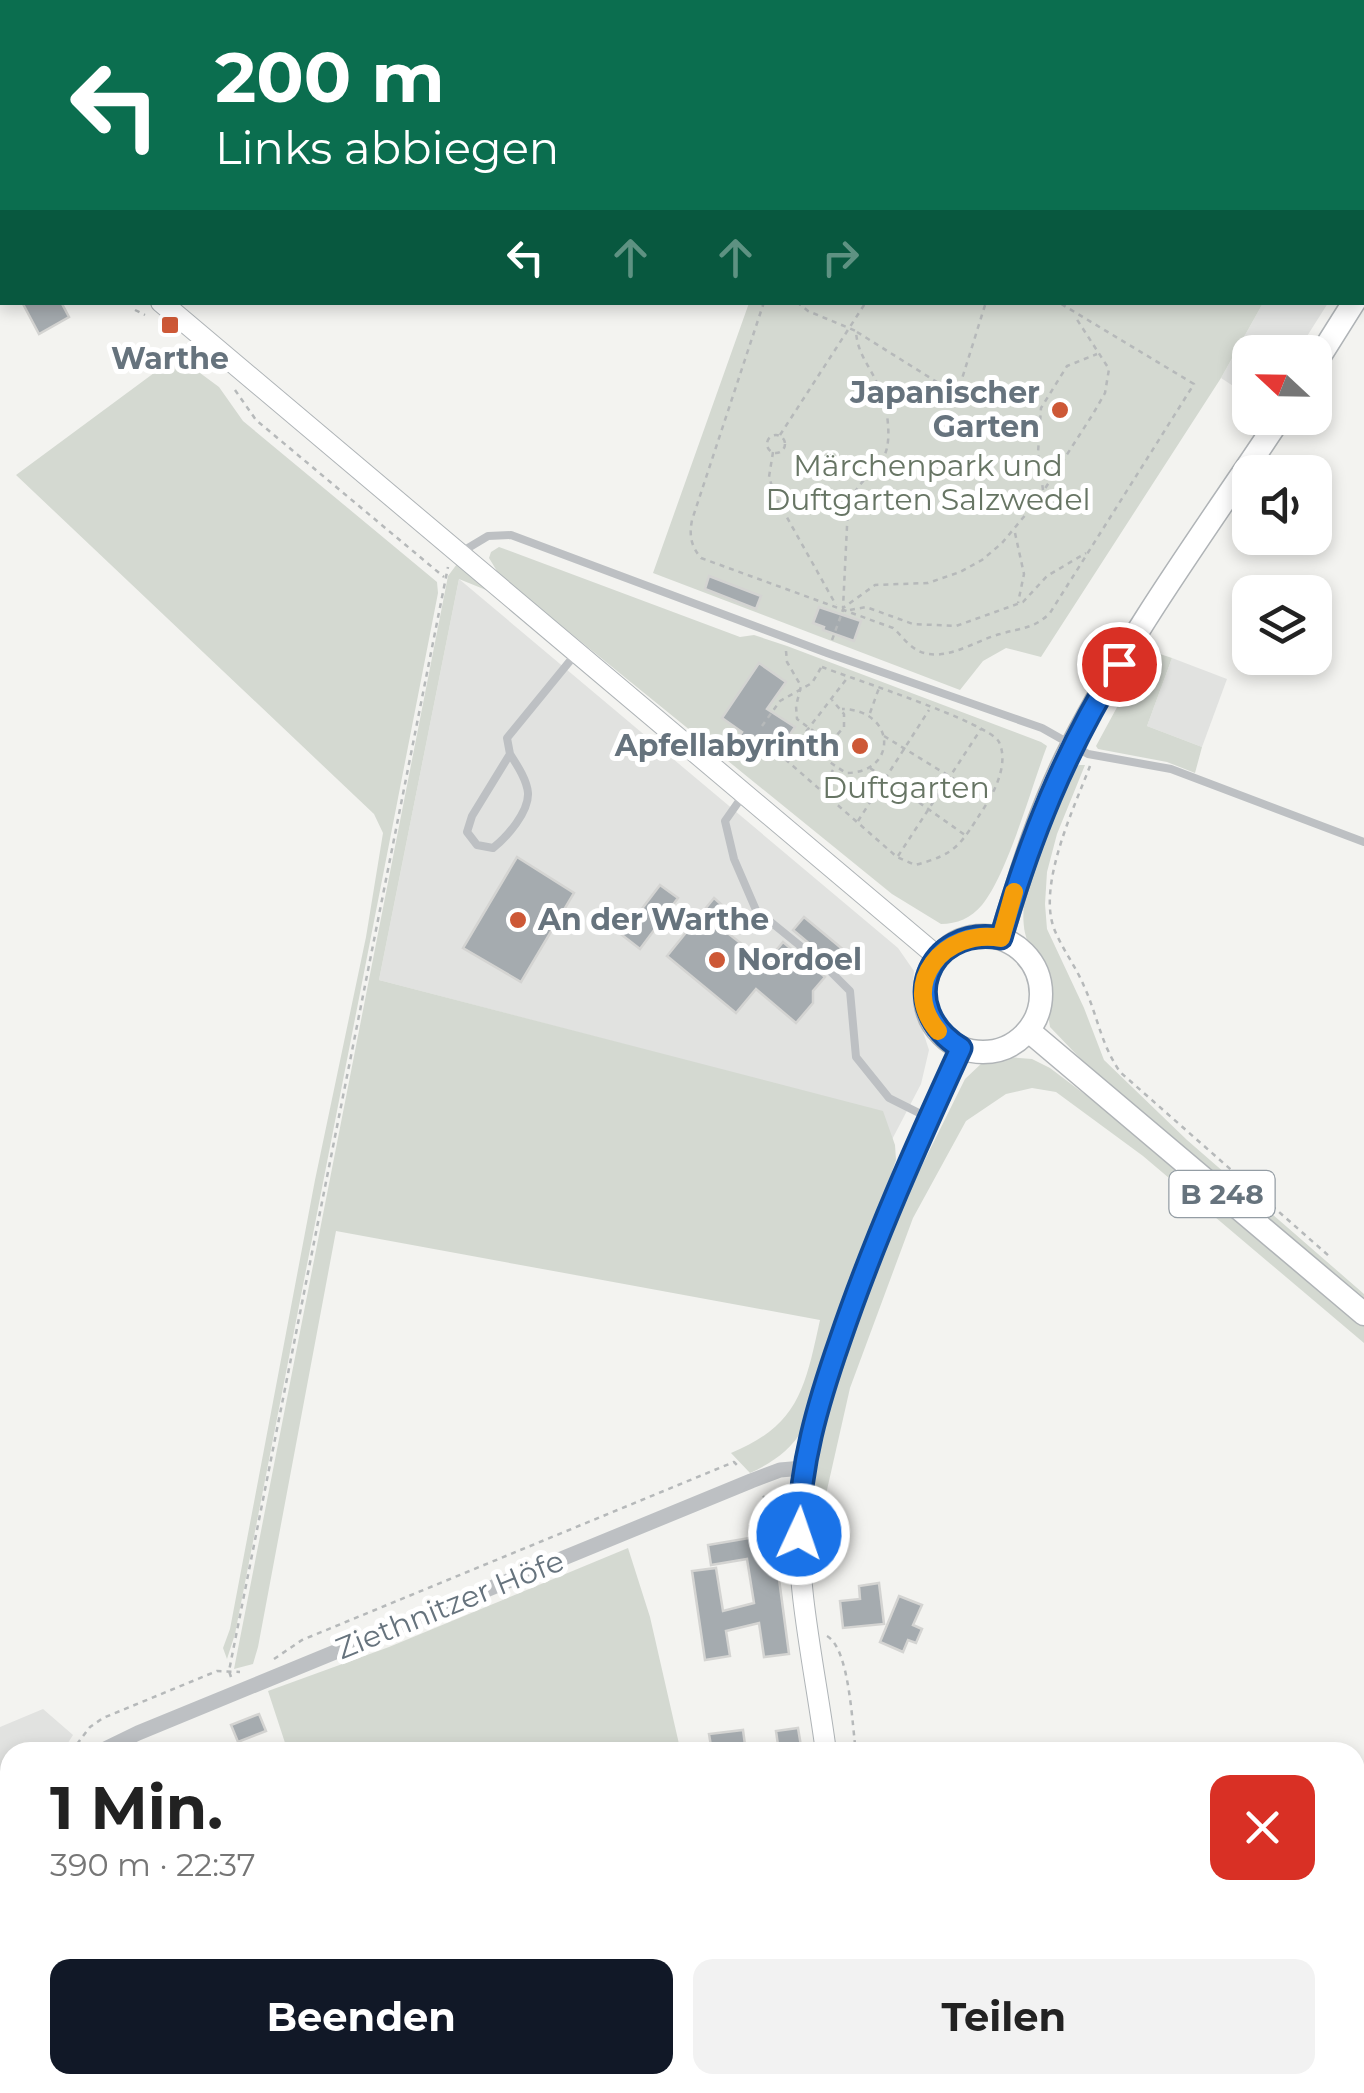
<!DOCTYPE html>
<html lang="de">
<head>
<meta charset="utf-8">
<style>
  :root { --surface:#fff; --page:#f2f2f2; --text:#222; --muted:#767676; --accent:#111827 }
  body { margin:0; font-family:Montserrat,sans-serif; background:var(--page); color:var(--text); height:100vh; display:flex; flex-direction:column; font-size:38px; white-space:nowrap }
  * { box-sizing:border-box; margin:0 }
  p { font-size:32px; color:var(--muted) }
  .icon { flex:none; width:55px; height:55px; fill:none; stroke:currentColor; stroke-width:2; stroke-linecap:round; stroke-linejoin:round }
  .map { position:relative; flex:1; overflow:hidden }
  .side { position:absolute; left:0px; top:1742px; width:1365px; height:352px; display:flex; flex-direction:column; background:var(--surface); border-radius:30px 30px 0 0; box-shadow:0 5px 15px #0003 }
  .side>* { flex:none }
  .guide { position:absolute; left:0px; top:0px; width:1365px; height:305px; box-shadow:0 5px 15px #0003; background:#0b6e4f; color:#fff; overflow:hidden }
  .needle { width:65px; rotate:292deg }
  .buttons { position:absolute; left:1232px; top:335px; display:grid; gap:20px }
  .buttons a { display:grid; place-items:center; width:100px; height:100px; border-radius:20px; background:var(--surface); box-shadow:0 5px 15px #0003; font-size:50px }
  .pin { position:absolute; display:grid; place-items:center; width:85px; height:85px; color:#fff; margin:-42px; border:5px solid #fff; border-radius:50%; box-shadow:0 2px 10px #0007 }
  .me { position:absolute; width:110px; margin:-55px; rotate:3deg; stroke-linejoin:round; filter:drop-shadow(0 0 8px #0008) }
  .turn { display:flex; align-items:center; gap:35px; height:210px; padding:0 50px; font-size:45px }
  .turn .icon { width:130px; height:130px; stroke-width:2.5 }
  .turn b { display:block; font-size:70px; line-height:85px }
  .lanes { display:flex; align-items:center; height:95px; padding:0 50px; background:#0003; justify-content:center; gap:50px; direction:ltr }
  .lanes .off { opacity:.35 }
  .round { display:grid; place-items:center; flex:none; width:105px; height:105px; border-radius:20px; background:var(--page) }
  .summary { display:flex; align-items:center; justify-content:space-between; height:170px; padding:0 50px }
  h1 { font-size:60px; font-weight:700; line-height:75px }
  .cta { display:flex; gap:20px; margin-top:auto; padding:20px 50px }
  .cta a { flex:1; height:115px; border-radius:20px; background:var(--accent); color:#fff; font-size:40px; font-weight:700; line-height:115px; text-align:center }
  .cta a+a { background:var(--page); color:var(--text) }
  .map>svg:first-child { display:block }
  .built { fill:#e1e2e0 }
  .green { fill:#d4d9d1 }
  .building { fill:#a5abaf; stroke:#d4d4d2; stroke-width:2.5 }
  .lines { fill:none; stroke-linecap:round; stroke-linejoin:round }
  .secondary-casing { stroke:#afb4b7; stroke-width:22 }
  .primary-casing { stroke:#b0b4b7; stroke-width:25 }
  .path { stroke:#b6b9ba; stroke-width:2.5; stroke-dasharray:5 5; stroke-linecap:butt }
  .lane { stroke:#bdc0c3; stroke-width:8 }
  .street { stroke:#bdc0c3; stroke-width:15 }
  .secondary { stroke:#fff; stroke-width:20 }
  .primary { stroke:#fff; stroke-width:22 }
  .route-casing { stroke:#114b97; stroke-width:25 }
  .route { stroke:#1a73e8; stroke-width:18 }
  .slow { stroke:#f59e0b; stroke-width:18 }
  .poi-dot { fill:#cd5836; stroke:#fff; stroke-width:4 }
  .labels { text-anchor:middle; stroke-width:10; stroke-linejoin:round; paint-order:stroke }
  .shield { fill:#fff; stroke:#949da4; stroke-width:2.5 }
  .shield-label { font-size:28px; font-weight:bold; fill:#66737d }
  .poi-label { font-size:30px; font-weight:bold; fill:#66737d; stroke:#fff; text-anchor:end }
  .park-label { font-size:30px; fill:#677564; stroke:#fff }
  .street-label { font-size:30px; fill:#66737d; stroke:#fff }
</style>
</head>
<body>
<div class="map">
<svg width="1364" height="2093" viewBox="0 0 1364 2093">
  <rect width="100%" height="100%" fill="#f3f3f0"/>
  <g class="built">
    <path d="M1263,303h65l-31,49h-47v45l-29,-19z"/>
    <path d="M459,579l439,369 16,23 -2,27 17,52 -8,34 -35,67 -23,-44 -484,-127z"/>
    <path d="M1172,658l55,21 -25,68 -55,-21z"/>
    <path d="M43,1709l30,26 -11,17h-52v92l-10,18v-135z"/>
  </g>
  <g class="green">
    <path d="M857,0h507v109l-2,-107h-506z"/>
    <path d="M749,303h514l-42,75 -180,279 -35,-9 -23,13 -23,29 -307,-117z"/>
    <path d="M177,356l42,31 24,34 194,161 1,11 -203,1041 -8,25 -4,-11 7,-19 85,-449 51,-243 17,-104 -9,-19 -358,-339z"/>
    <path d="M499,547l241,90 14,-2 33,11 254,96 6,4c-16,42 -39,127 -65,159 -11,13 -25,19 -41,19l-49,-30 -392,-318 -11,-18 2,-6z"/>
    <path d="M457,564l34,28 -32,-13 -80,401 504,131 12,34 1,15 -93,269c-12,21 -31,34 -53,44l-19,-20c68,-28 74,-65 89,-133l-484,-89 -78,416 -5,17 -19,5 214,-1093z"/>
    <path d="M1148,650l24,8 -25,68 55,21 -7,26 -28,-11 -69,-13 -2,-3z"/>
    <path d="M1079,765h6l-28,69 -10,38 -2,32 2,25 37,79 20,52 83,80 177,154v8l-265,-224 -49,-51c-4,-17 4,-35 -3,-54 -5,-14 -19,-24 -22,-40 -10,-48 28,-118 46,-163z"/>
    <path d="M1008,1057l24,2 18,9 70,53 244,204v18l-221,-187 -87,-64 -24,-4 -26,6 -40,27 -53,97 -63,170 -28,124 -14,2c7,-144 94,-308 157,-435l18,-17z"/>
    <path d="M628,1548l22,69 29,127 -25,8h-366l-20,-61 121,-44z"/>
    <path d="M1362,1772l2,321h-13l-1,-8h5v-306z"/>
    <path d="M215,2085h631l1,8h-633z"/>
  </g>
  <g class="building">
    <path d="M22,302h39l8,15 -30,17z"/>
    <path d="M709,576l52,20 -5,13 -51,-20z"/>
    <path d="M819,607l42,14 -7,20 -31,-11 1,-3 -11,-4z"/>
    <path d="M759,663l27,19 -19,27 28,18 -18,27 -6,-3 -5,9 -30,-19 6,-9 -20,-14z"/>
    <path d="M517,857l57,36 -53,89 -58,-34z"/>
    <path d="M660,885l18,13 -38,51 -18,-14z"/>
    <path d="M714,898l17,15 -11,14 46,36 17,-21 42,35 -12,14v12l-17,20 -40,-34 -20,24 -69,-57z"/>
    <path d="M804,917l42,35 -11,13 -42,-35z"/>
    <path d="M773,1534l16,120 -25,3 -5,-34 -33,8 4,25 -25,4 -13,-89 24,-3 7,43 31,-8 -7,-44 -36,6 -3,-20z"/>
    <path d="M879,1583l5,41 -41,4 -3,-27 20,-2 -1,-13z"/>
    <path d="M899,1596l23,9 -9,20 9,4 -6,14 -8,-3 -5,12 -23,-10z"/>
    <path d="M259,1714l7,17 -28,11 -7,-17z"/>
    <path d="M798,1728l4,24h-23l-3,-21z"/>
    <path d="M743,1730l3,22h-34l-3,-18z"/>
  </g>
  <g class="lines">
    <defs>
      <g id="secondary">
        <path d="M0,125l2,4"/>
        <path d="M161,302l777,655"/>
        <path d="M826,1752c-10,-77 -30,-163 -27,-240 2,-56 20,-110 38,-162 34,-104 79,-202 124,-302"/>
        <path d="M872,2085l1,8"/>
      </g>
      <g id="primary">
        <path d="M1362,289l2,-2"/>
        <path d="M1315,364l39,-62"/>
        <circle cx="983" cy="994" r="58"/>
        <path d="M1001,938c20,-66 39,-130 71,-192 59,-115 137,-221 208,-328"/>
        <path d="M1029,1031l335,283"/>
      </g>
    </defs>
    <use href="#secondary" class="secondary-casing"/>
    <use href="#primary" class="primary-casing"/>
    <g class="path">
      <path d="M969,0l5,2"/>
      <path d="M1054,0l1,2"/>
      <path d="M1144,0l5,2"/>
      <path d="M863,2l1,-2"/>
      <path d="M888,2v-2"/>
      <path d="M963,2l1,-2"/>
      <path d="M1009,2l3,-2"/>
      <path d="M0,225l2,-2"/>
      <path d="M764,302l-72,218c-3,16 -1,26 9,38l192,70c6,5 11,12 17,17 27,24 63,-4 90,-11 20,-6 34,-5 50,-21l144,-229 -136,-82"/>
      <path d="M797,302l11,9 48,20c1,24 16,37 24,59 7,15 12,48 5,64 -10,19 -28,27 -37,52l-5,102 32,-23 53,-2 32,-11 22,-12 20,-17 35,-42 56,-87 12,-21 4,-24 -33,-51"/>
      <path d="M135,310l10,5"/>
      <path d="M857,332l91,57 7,1 6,-8 25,-80"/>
      <path d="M235,390l21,30 188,157"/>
      <circle cx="776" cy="444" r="9"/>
      <path d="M780,435l86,-133"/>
      <path d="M773,452l-4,25 6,19 61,109"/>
      <path d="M1043,490l-5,-37 3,-45 26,-42 30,-12"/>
      <path d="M1015,533l9,41 -6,29"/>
      <path d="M850,610l16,-3 47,17 43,2 67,-24 24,-26 39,-23"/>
      <path d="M832,640l11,-30"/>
      <path d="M786,651l1,11 14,24 -5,20 1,13 26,19 13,-2 8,-9v-13l-12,-14"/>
      <path d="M822,667c28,11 168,56 177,75 10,21 -4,49 -15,66 -23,35 -26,46 -69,57l-18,-8 -112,-98 63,-82"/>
      <path d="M870,713l9,-25"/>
      <path d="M762,726l18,-25 32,-18 10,-17"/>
      <path d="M884,736l104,64"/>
      <path d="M818,737l7,22 21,14c52,0 51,-63 -4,-64"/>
      <path d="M1090,766c-16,42 -54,121 -35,165 8,19 21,36 29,55 14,31 16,56 36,86l209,184"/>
      <path d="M870,768l95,67"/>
      <path d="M821,789l12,-19"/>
      <path d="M858,821l71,-111"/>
      <path d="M898,856l83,-127"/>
      <path d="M763,1496l17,21"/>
      <path d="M827,1636c23,13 25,90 29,116"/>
      <path d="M274,1659l28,-19 432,-178 5,5"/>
      <path d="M231,1677l-2,-6 219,-1104"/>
      <path d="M71,1752l19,-25 13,-9 114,-47 23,1"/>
      <path d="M4,1865l6,-12"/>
      <path d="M902,2085l1,8"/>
    </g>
    <g class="lane">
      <path d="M121,2l4,-2"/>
      <path d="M0,10l2,-10"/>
      <path d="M0,54l2,1"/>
      <path d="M463,551l25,-15 23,-1 316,118 215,75 46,26 83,15 193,73"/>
      <path d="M510,754c7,11 17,26 18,39 1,19 -21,44 -35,55l-16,-3 -10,-13 5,-16 38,-62 -3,-16 67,-82"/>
      <path d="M744,794l-19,27 9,38 22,51 69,56 25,25 6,66 33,41 40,20"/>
    </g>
    <g class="street">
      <path d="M99,1752l39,-19 613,-252 29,-11 23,-2"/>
      <path d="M0,1898l10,-19"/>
      <path d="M0,2070l10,-1"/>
    </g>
    <use href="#secondary" class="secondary"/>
    <use href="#primary" class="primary"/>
  </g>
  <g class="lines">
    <defs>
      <path id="route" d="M799,1534c0,-67 19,-131 41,-194 34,-100 77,-196 121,-292 -65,-39 -35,-123 40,-110 29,-100 63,-185 118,-274"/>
    </defs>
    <use href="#route" class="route-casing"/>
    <use href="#route" class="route"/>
    <path class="slow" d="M938,1031c-40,-47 6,-103 63,-93l13,-46"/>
  </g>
  <g class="poi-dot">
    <rect x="160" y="315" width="20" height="20" rx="5"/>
    <circle cx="1060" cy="410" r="10"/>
    <circle cx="860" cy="746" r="10"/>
    <circle cx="518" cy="920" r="10"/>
    <circle cx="717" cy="960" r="10"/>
  </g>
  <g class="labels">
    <rect class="shield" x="1169.5" y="1171" width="105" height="46" rx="8"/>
    <g class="shield-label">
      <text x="1222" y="1204">B 248</text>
    </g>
    <g class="poi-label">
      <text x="170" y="369" text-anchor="middle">Warthe</text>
      <text x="1040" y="403">Japanischer<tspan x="1040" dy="34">Garten</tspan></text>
      <text x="840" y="756">Apfellabyrinth</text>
      <text x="538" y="930" text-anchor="start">An der Warthe</text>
      <text x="737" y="970" text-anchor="start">Nordoel</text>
    </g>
    <g class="park-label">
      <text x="928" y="476">Märchenpark und<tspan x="928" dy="34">Duftgarten Salzwedel</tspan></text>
      <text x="906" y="798">Duftgarten</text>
    </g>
    <g class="street-label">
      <text transform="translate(450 1605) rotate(-22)" y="10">Ziethnitzer Höfe</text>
    </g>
  </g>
</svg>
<div class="buttons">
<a><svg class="needle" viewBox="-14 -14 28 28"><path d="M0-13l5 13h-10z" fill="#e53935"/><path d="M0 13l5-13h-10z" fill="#767676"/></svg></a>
<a><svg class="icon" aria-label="sound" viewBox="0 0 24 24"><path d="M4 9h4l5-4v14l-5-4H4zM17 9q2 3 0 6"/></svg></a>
<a><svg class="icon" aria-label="layers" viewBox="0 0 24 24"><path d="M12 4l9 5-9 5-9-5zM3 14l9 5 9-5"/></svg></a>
</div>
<div class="pin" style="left:1119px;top:664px;background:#d93025"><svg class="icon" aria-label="arrive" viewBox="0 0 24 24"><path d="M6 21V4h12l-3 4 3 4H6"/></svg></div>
<svg class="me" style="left:799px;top:1534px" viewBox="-20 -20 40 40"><circle r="17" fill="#1a73e8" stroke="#fff" stroke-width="3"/><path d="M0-11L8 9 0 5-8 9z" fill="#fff"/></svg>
<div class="guide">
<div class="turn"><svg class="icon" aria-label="left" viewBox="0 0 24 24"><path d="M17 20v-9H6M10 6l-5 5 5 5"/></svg><div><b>200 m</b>Links abbiegen</div></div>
<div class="lanes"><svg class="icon" aria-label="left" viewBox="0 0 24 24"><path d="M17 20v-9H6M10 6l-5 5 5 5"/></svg><svg class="icon off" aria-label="ahead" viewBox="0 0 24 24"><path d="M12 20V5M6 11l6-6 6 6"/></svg><svg class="icon off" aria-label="ahead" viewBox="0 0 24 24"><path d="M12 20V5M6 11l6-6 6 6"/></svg><svg class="icon off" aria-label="right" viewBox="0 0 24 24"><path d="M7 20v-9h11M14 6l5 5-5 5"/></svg></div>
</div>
<section class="side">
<div class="summary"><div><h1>1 Min.</h1><p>390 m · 22:37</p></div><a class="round" style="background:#d93025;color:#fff"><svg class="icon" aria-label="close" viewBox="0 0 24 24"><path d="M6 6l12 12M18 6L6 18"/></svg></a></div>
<div class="cta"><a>Beenden</a><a>Teilen</a></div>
</section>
</div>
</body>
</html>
